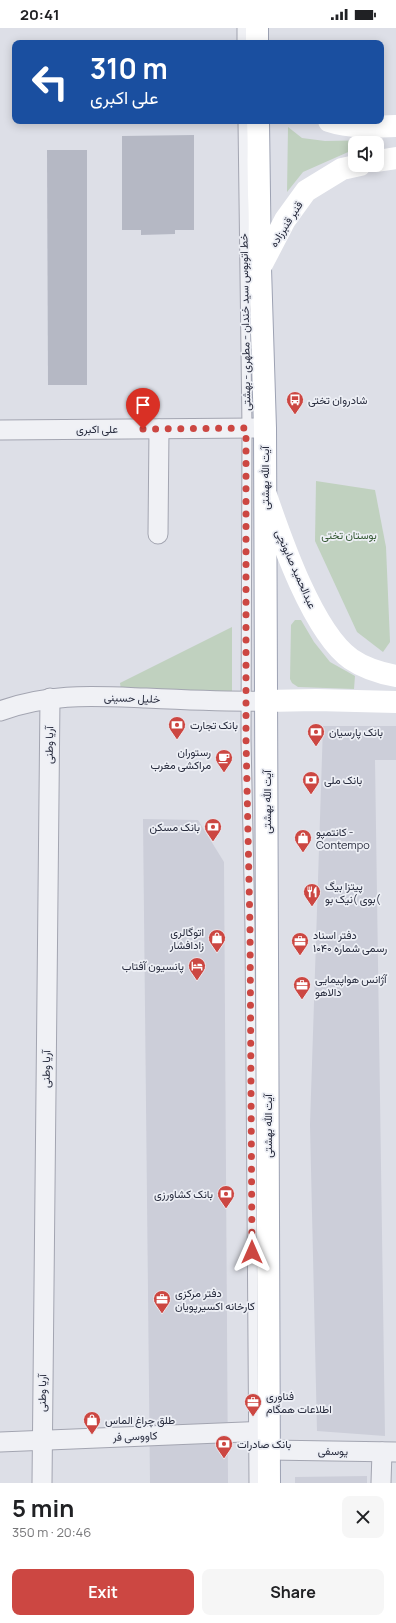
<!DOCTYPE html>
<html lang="en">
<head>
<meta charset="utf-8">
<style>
  :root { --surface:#fff; --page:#f6f6f6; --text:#202124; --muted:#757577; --accent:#cc4742 }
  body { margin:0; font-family:Manrope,Vazirmatn,sans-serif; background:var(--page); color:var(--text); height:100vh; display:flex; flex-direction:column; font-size:15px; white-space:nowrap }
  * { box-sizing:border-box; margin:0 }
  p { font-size:13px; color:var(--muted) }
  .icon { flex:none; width:22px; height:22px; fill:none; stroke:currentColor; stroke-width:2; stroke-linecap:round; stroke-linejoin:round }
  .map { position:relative; height:1455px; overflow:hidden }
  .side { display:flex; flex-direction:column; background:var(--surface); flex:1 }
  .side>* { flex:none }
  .top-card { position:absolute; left:12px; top:12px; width:372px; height:84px; border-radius:8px; box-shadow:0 2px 10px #0003; background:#1a4fa0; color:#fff; overflow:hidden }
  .buttons { position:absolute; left:348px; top:108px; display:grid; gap:8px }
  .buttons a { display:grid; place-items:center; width:36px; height:36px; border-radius:8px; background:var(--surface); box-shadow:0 2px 10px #0003; font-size:20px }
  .pin { position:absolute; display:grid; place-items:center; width:34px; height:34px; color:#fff; margin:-41px -17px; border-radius:50% 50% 50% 0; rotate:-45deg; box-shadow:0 0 4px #0007 }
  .pin .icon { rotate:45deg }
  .me { position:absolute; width:44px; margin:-22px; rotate:0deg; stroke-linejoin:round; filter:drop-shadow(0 0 3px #0008) }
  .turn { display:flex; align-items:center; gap:14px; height:84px; padding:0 12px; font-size:18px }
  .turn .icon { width:52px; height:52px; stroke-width:2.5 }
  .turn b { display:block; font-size:28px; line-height:34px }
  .round { display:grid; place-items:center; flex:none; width:42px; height:42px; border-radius:8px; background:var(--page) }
  .head { display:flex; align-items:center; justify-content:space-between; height:68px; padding:0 12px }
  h1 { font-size:24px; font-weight:700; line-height:30px }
  .action { display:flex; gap:8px; margin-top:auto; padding:8px 12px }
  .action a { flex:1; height:46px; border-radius:8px; background:var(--accent); color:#fff; font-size:16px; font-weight:700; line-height:46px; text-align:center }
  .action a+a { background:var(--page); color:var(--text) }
  .status { display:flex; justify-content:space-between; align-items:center; height:28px; padding:0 20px; background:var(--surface); direction:ltr }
  .status svg { height:11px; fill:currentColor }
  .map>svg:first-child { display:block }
  .built { fill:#ccced9 }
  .green { fill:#c0d1bf }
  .building { fill:#b5b8c4 }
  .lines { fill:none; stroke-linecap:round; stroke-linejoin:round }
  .service-casing { stroke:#a3a5b1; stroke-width:11 }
  .minor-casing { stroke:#a3a5b1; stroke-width:21 }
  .primary-casing { stroke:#9da2b3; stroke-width:24 }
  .service { stroke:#f0f1f5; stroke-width:9 }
  .minor { stroke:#f0f1f5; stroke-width:19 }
  .secondary { stroke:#fff; stroke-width:22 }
  .primary { stroke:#fff; stroke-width:22 }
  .route { stroke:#cc4742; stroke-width:7; stroke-dasharray:0 12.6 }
  .labels { text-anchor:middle; stroke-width:3.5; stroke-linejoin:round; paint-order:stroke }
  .street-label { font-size:11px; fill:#272b3d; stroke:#edeff5 }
  .poi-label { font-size:11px; fill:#272b3d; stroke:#edeff5; text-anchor:start }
  .park-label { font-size:11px; fill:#355934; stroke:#edeff5 }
</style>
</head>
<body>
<div class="status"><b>20:41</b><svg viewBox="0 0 49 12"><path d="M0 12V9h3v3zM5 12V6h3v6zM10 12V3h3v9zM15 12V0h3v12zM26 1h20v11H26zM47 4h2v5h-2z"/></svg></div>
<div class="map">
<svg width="396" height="1455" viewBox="0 0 396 1455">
  <rect width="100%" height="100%" fill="#dddfe7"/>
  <g class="built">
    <path d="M323,698h73v34h-21l10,676 -68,-5 -7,-306z"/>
    <path d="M143,791l55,1 26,42 4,621h-78z"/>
    <path d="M367,1448v7h-72v-6z"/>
  </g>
  <g class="green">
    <path d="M288,99l14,11 23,3 51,-1v3h-21v6l-52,23 -16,20z"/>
    <path d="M316,453l59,9 11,57 4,95 -7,10 -26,-20 -42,-91z"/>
    <path d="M295,592h6l13,22 16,20 25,14 -1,13 -56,-2 -6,-4 -2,-4 1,-54z"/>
    <path d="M232,599v65l-111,-2 -1,-7z"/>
  </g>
  <g class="building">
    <path d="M194,107v95h-19v4l-34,1v-5h-19v-94z"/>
    <path d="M47,122h40v235h-39z"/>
  </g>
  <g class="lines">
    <defs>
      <g id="service">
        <path d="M242,0v15"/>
        <path d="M243,93l4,307 -1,311 4,189 4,555"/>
      </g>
      <g id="minor">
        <path d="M0,402l265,-2"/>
        <path d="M158,506l1,-105"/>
        <path d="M0,683c50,-18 92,-15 144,-13 41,2 81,4 122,3"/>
        <path d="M0,1414l269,-11"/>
        <path d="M269,1422l127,2"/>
        <path d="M42,1455l8,-785"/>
        <path d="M381,1455l1,-31"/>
      </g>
      <g id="primary">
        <path d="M257,0v15"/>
        <path d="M258,93l2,147 5,160 4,1055"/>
      </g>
    </defs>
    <use href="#service" class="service-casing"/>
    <use href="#minor" class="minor-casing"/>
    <use href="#primary" class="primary-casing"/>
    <use href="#service" class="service"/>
    <use href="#minor" class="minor"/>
    <g class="secondary">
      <path d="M329,93c21,7 45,6 67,5"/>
      <path d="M377,133l19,-3"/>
      <path d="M260,240l25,-48 21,-29 36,-22 18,-4"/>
      <path d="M266,467c15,44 47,137 85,164 13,9 29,14 45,17"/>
      <path d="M266,673l50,-1 80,2"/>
    </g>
    <use href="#primary" class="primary"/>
  </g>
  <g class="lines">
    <path class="route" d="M143,401l103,-1v311l4,189 2,324"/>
  </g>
  <defs>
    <symbol id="bus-pin" viewBox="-11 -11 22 30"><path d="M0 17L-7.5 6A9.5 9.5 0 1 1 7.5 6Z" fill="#cc4742" stroke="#edeff5"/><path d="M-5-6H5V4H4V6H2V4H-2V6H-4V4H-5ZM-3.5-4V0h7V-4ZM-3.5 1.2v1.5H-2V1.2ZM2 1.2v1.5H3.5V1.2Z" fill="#fff"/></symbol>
    <symbol id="bank-pin" viewBox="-11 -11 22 30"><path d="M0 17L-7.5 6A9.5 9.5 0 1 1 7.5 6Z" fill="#cc4742" stroke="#edeff5"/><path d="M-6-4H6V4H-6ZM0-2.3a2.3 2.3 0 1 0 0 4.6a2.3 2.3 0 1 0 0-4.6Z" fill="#fff"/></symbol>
    <symbol id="cafe-pin" viewBox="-11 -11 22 30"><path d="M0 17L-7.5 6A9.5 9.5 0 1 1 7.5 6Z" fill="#cc4742" stroke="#edeff5"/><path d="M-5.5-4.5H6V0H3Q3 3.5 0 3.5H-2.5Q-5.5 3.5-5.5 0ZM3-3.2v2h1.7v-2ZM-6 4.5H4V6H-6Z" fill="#fff"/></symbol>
    <symbol id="shop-pin" viewBox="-11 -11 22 30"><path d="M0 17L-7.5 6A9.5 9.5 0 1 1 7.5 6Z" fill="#cc4742" stroke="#edeff5"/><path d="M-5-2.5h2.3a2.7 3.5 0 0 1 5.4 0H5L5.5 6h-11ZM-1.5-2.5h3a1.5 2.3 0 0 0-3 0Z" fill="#fff"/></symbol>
    <symbol id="restaurant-pin" viewBox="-11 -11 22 30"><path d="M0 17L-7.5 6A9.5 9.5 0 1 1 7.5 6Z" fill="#cc4742" stroke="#edeff5"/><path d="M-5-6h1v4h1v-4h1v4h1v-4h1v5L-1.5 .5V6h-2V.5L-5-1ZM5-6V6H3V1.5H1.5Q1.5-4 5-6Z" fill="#fff"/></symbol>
    <symbol id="office-pin" viewBox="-11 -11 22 30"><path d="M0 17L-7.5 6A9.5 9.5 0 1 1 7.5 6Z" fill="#cc4742" stroke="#edeff5"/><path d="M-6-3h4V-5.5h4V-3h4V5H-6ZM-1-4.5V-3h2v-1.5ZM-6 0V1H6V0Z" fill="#fff"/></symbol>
    <symbol id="hotel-pin" viewBox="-11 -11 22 30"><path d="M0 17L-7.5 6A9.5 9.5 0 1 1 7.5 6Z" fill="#cc4742" stroke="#edeff5"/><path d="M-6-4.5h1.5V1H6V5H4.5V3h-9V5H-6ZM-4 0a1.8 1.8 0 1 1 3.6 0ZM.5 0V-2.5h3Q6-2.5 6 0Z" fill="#fff"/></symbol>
  </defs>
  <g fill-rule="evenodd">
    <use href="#bus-pin" x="285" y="362" width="20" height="27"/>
    <use href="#bank-pin" x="167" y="687" width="20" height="27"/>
    <use href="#bank-pin" x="306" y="694" width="20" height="27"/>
    <use href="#cafe-pin" x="214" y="720" width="20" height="27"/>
    <use href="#bank-pin" x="301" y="742" width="20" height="27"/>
    <use href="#bank-pin" x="203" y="789" width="20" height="27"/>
    <use href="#shop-pin" x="293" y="800" width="20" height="27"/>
    <use href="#restaurant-pin" x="302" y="854" width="20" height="27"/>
    <use href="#shop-pin" x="207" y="900" width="20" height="27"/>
    <use href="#office-pin" x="290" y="903" width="20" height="27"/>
    <use href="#hotel-pin" x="187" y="928" width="20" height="27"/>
    <use href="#office-pin" x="292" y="947" width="20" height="27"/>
    <use href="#bank-pin" x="216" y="1156" width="20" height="27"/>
    <use href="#office-pin" x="152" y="1261" width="20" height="27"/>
    <use href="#office-pin" x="243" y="1364" width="20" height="27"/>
    <use href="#shop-pin" x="82" y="1382" width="20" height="27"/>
    <use href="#bank-pin" x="214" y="1406" width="20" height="27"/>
  </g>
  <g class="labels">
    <g class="street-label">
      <text transform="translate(286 196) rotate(-58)" y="4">قنبر قنبرزاده</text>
      <text transform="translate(245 294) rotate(-91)" y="4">خط اتوبوس سید خندان - مطهری - بهشتی</text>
      <text x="97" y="405">علی‌ اکبری</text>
      <text transform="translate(265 450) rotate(-90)" y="4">آیت الله بهشتی</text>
      <text transform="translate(296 541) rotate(66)" y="4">عبدالحمید صابونچی</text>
      <text transform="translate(132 670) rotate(2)" y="4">خلیل حسینی</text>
      <text transform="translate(49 717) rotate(-89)" y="4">آریا وطنی</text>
      <text transform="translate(267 774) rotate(-90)" y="4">آیت الله بهشتی</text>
      <text transform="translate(46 1041) rotate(-89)" y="4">آریا وطنی</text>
      <text transform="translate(268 1098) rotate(-90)" y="4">آیت الله بهشتی</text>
      <text transform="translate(42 1365) rotate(-89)" y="4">آریا وطنی</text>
      <text transform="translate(135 1408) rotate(-2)" y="4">کاووسی فر</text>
      <text transform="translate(333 1423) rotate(1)" y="4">یوسفی</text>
    </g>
    <g class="poi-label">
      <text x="308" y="376">شادروان تختی</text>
      <text x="190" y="701">بانک تجارت</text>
      <text x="329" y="708">بانک پارسیان</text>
      <text x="211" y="728" text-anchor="end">رستوران<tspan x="211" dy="13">مراکشی مغرب</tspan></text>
      <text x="324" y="756">بانک ملی</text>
      <text x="200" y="803" text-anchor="end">بانک مسکن</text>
      <text x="316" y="808">کانتمپو -<tspan x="316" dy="13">Contempo</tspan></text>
      <text x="325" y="862">پیتزا بیگ<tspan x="325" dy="13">بوی )نیک بو(</tspan></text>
      <text x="204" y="908" text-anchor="end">اتوگالری<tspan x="204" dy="13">زادافشار</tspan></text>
      <text x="313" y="911">دفتر اسناد<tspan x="313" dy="13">رسمی شماره ۱۰۴۰</tspan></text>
      <text x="184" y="942" text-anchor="end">پانسیون آفتاب</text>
      <text x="315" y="955">آژانس هواپیمایی<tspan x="315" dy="13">دالاهو</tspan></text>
      <text x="213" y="1170" text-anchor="end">بانک کشاورزی</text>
      <text x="175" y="1269">دفتر مرکزی<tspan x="175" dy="13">کارخانه اکسیرپویان</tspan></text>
      <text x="266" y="1372">فناوری<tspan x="266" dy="13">اطلاعات همگام</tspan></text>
      <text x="105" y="1396">طلق چراغ الماس</text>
      <text x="237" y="1420">بانک صادرات</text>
    </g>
    <g class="park-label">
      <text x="349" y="511">بوستان تختی</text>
    </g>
  </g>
</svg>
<div class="buttons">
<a><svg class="icon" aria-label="sound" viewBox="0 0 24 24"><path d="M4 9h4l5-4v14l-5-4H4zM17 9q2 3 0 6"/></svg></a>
</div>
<div class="pin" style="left:143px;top:401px;background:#d93025"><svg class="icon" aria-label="arrive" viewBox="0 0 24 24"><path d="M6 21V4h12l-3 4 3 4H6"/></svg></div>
<svg class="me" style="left:252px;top:1224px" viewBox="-20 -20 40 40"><path d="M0-17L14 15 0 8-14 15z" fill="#cc4742" stroke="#fff" stroke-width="4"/></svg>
<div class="top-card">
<div class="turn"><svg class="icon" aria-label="left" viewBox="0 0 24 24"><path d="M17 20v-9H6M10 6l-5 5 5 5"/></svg><div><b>310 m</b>علی‌ اکبری</div></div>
</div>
</div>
<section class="side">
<div class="head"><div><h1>5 min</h1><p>350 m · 20:46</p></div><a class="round"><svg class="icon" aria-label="close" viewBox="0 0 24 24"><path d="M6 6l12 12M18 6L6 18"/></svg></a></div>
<div class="action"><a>Exit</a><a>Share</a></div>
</section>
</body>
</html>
